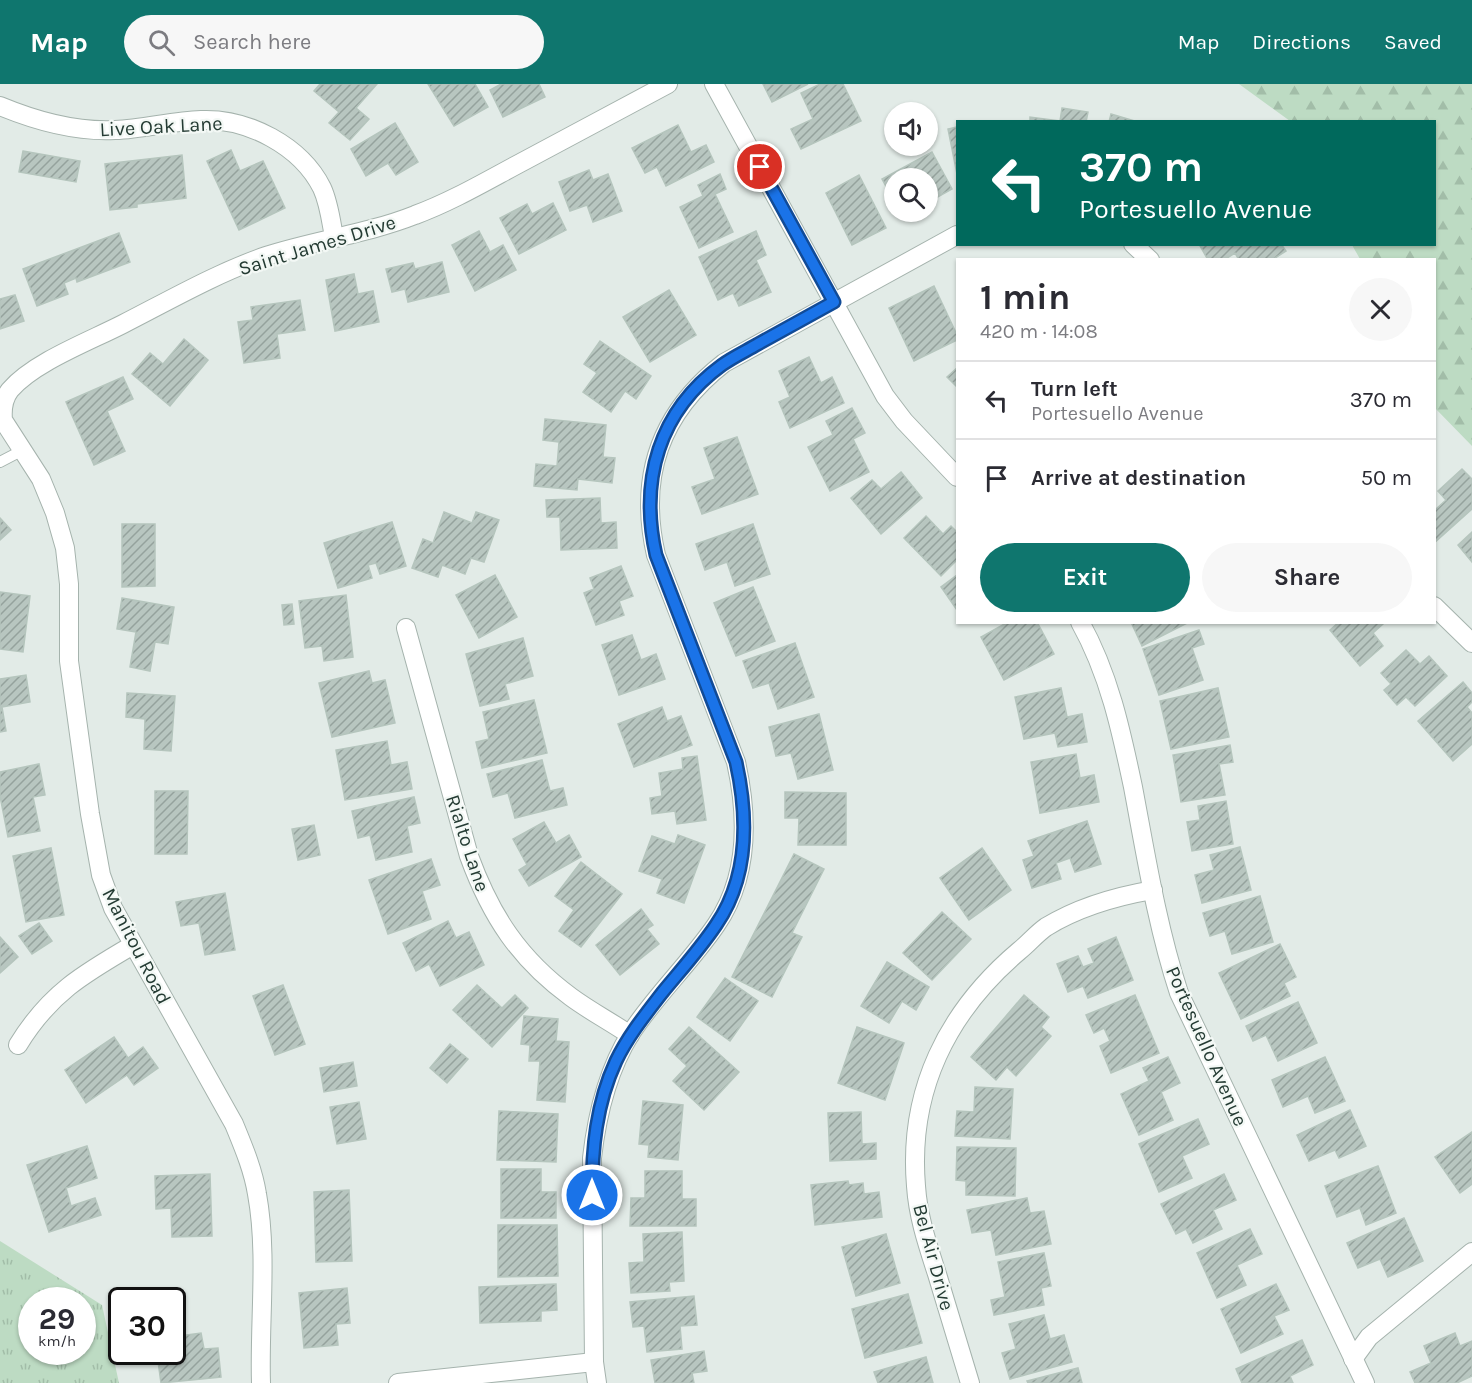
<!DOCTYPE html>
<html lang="en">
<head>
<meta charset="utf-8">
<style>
  :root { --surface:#fff; --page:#f7f7f7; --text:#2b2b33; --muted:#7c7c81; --line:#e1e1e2; --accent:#0f766e }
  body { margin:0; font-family:Karla,sans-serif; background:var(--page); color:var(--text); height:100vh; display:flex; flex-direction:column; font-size:22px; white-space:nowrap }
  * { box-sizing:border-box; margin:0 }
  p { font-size:20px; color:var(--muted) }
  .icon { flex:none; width:33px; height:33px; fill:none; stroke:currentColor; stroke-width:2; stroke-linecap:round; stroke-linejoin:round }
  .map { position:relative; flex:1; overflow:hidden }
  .side { position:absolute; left:956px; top:174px; width:480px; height:366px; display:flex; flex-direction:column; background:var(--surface); border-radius:0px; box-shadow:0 2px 4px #0004 }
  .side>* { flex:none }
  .banner { position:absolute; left:956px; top:36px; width:480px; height:126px; border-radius:0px; box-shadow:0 2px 4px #0004; background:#00695c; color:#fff; overflow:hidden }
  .tools { position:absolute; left:884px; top:18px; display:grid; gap:12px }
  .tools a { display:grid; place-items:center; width:54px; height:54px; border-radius:50%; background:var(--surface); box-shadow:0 2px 4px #0004; font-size:30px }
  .speed { position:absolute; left:18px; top:1203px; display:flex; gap:12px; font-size:30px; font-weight:700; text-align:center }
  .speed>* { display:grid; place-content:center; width:78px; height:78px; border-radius:50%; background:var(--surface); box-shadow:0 2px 4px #0004; line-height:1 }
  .speed small { font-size:15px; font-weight:400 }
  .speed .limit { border:3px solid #111; border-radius:9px; background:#fff; color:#111 }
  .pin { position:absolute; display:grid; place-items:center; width:51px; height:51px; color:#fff; margin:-26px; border:3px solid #fff; border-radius:50%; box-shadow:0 2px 6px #0007 }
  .me { position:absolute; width:66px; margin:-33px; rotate:0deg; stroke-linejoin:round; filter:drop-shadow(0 0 4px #0008) }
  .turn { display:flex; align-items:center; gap:21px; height:126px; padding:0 24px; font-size:27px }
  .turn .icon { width:78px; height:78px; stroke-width:2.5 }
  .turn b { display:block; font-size:42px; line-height:51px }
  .round { display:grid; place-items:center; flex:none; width:63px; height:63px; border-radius:32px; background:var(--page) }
  .head { display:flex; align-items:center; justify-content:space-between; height:102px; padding:0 24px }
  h1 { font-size:36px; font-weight:700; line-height:45px }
  .button { display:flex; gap:12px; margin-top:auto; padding:12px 24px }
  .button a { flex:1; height:69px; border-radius:36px; background:var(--accent); color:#fff; font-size:24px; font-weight:700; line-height:69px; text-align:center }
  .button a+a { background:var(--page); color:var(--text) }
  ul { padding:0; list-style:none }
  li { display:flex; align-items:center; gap:18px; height:78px; padding:0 24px; border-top:2px solid var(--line) }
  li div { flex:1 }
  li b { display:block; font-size:22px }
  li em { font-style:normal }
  header { display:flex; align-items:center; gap:36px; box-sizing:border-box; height:84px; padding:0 30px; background:var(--accent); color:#fff }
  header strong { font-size:28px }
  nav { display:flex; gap:33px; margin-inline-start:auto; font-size:21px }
  .search { width:420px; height:54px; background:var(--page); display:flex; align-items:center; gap:15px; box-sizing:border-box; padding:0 21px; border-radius:33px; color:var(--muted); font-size:22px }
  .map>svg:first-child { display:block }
  .grass { fill:url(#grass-tufts); fill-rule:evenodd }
  .forest { fill:url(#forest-firs) }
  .building { fill:url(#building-hatch); stroke:#b5c5bd; stroke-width:1.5 }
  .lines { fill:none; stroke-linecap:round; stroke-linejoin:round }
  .service-casing { stroke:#a5b3ad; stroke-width:12 }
  .minor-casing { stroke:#a5b3ad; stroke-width:20 }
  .tertiary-casing { stroke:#a5b3ad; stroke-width:20 }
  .service { stroke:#fff; stroke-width:10 }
  .minor { stroke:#fff; stroke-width:18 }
  .tertiary { stroke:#fff; stroke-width:18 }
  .route-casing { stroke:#114b97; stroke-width:15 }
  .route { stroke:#1a73e8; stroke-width:10 }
  .labels { text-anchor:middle; stroke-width:4.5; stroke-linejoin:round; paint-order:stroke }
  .street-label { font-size:20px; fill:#243b33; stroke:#f3f8f5 }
</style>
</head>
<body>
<header>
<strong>Map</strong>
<div class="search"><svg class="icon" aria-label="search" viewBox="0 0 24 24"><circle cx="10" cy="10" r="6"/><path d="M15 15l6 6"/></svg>Search here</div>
<nav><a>Map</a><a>Directions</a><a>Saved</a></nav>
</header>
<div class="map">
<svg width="1472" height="1299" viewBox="0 0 1472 1299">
  <defs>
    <pattern id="grass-tufts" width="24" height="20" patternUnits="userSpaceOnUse" patternTransform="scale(1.5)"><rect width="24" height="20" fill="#bddbc3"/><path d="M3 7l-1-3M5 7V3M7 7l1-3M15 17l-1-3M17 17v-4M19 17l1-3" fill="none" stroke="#a2bda8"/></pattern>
    <pattern id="forest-firs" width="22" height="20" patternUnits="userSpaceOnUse" patternTransform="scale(1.5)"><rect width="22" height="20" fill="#bddbc3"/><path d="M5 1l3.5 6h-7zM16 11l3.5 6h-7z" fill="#a2bda8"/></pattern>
    <pattern id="building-hatch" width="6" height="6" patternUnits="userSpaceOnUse" patternTransform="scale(1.5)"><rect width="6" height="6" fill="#b8c6c0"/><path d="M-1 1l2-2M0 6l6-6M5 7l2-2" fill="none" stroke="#95a29d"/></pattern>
  </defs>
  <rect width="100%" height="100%" fill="#e2ebe7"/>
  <path class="grass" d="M0,1157l102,64 17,78h-119zM32,1216h50v52h-50z"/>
  <path class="forest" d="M1239,0h233v362l-38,-39v-147l-74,-1 -8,-14 82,-1v-122l-144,-1z"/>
  <g class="building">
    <path d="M320,0h57l-21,24 13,11 -19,21 -21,-17 10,-11 -25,-21z"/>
    <path d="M428,0h47l13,23 -34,19z"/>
    <path d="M501,0h38l6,13 -42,20 -13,-27z"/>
    <path d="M763,0h45l-36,18z"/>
    <path d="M820,0h23l18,37 -60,28 -10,-20 22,-10 -12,-26z"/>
    <path d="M1062,24l26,4 -2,10h-56v-5l30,4z"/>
    <path d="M1111,30l27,8h-29z"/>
    <path d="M395,39l23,39 -22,13 -8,-12 -22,13 -15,-27z"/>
    <path d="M678,41l13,27 15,-7 8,17 -48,24 -9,-19 -12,6 -13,-25z"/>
    <path d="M957,43v47l-9,-45z"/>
    <path d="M231,66l9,21 23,-10 22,47 -46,22 -32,-69z"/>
    <path d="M23,67l57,10 -4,21 -57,-10z"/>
    <path d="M932,68l20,37 -25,14v-25h-33v23l-12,-22z"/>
    <path d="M182,71l4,43 -49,6v3l-27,3 -5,-46z"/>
    <path d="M589,86l4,10 15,-6 14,37 -29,11 -6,-17 -17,6 -11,-29z"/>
    <path d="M720,90l6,15 -11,5 18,38 -34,16 -19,-41 23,-11 -5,-11z"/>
    <path d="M859,91l27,53 -34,17 -26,-52z"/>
    <path d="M553,119l13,27 -47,24 -19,-36 27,-14 5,10z"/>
    <path d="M479,147l11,21 13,-7 13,25 -41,21 -23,-46z"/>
    <path d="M756,147l10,24 -10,5 15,32 -32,14 -6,-13 -15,7 -19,-43z"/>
    <path d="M119,149l11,29 -53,20 -1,-4 -12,5 4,11 -31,12 -14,-37z"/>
    <path d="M1199,160h82l5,7 -14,9h-33l-4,-7 -11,7h-16z"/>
    <path d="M442,178l7,30 -41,10 -3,-13 -13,3 -6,-23 27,-6 2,6z"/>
    <path d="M354,190l4,20 15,-3 6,31 -44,9 -9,-51z"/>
    <path d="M934,202l23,49v5l-43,21 -25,-53z"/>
    <path d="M669,206l27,45 -46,27 -27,-45z"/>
    <path d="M15,211l9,26 -24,8v-30z"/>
    <path d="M300,216l5,30 -28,4 3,24 -36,5 -6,-41 15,-2 -2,-13z"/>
    <path d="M184,255l24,21 -38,46 -38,-32 18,-21 13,11z"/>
    <path d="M600,257l51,35 -15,23 -11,-8 -14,21 -28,-20 14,-19 -13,-9z"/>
    <path d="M809,273l12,26 11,-6 12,26 -54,25 -11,-26 11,-5 -11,-26z"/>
    <path d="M957,284v19l-10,-10z"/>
    <path d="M123,293l10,22 -26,12 18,40 -31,14 -28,-63z"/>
    <path d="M852,324l13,25 -12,6 16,33 -39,19 -22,-44 25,-12 -7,-14z"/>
    <path d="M545,335l61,6 -3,32 12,1 -3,25 -34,-4 -1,11 -43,-4 2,-22 21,2 2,-24 -16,-2z"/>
    <path d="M737,353l21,57 -56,20 -10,-27 23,-8 -11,-31z"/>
    <path d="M1462,385l10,10v30l-38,34v-37l2,3 10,-9 -8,-9z"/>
    <path d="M901,388l21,26 -41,36 -30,-36 21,-18 9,9z"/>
    <path d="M600,414l1,25 15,-1 1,26 -56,2 -1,-33h-13l-1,-17z"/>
    <path d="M444,428l28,11 4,-11 23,8 -15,42 -13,-4 -6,16 -23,-9 -4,12 -26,-9 11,-29 10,4z"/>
    <path d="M926,432l17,18 8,-8 6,6v28l-16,16 -37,-38z"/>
    <path d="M0,434l11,12 -11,10z"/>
    <path d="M392,438l14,44 -26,8 -4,-11 -8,2 4,13 -34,10 -14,-45z"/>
    <path d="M122,440h33v62l-33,1z"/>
    <path d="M753,440l17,50 -35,12 -8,-24 -22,8 -9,-26z"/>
    <path d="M1472,448v30l-14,-17z"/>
    <path d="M621,482l12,30 -14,5 5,14 -28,10 -12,-32 10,-4 -4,-11z"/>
    <path d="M495,491l22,42 -38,21 -23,-43z"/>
    <path d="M957,491v35l-16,-23z"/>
    <path d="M753,503l22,54 -39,15 -22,-53z"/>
    <path d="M0,508l30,4 -7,56 -23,-3z"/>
    <path d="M346,511l7,62 -29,4 -2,-15 -17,2 -6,-47z"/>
    <path d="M122,514l52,9 -6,37 -13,-2 -5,29 -20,-4 6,-35 -19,-3z"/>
    <path d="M292,520l2,20 -10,1 -2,-20z"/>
    <path d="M1008,538h29l17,32 -50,26 -23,-43z"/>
    <path d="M1131,538h58l-47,24z"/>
    <path d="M1339,538h42l2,2 -10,9 10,13 -23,20 -30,-36z"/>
    <path d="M1199,546l5,14 -12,4 11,32 -44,15 -16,-46z"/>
    <path d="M632,551l9,25 15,-6 9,25 -46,16 -17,-50z"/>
    <path d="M523,554l10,38 -28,8 4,15 -29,7 -14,-52z"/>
    <path d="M795,559l19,54 -36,12 -9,-26 -16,5 -10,-27z"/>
    <path d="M1406,566l14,14 9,-8 18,20 -32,30 -9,-9 -9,8 -13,-15 7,-6 -10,-11z"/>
    <path d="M369,587l3,12 13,-3 10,43 -63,14 -13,-54z"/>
    <path d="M26,591l4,27 -28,5 4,24 -6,1v-53z"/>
    <path d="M1463,598l9,11v9l-5,5 5,6v31l-19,17 -35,-40z"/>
    <path d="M1061,604l6,29 15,-3 5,28 -29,5 -3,-14 -31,6 -9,-42z"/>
    <path d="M1218,604l11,49 -58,12 -11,-48z"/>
    <path d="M127,609l48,3 -4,55 -27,-2 1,-30 -19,-2z"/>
    <path d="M534,616l13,53 -65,15 -6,-26 13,-3 -6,-27z"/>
    <path d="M662,623l5,14 14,-5 11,29 -58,22 -16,-43z"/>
    <path d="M819,630l14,56 -35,9 -7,-26 -15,3 -7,-29z"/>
    <path d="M387,657l4,24 16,-3 5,27 -67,11 -9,-50z"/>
    <path d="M1230,661l3,17 -14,2 6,31 -44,7 -8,-47z"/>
    <path d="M1076,670l4,24 14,-3 5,27 -59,11 -9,-51z"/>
    <path d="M697,672l9,64 -29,4 -2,-13 -23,3 -2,-16 12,-2 -3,-23 24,-4 -1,-11z"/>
    <path d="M542,676l8,31 13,-3 4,17 -52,13 -7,-25 -15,4 -6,-23z"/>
    <path d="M39,680l6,31 -12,2 7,34 -32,6 -8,-41v-24z"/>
    <path d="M155,707h33l-1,63h-32z"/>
    <path d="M785,708l61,1v52h-48l1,-27h-14z"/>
    <path d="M414,713l6,26 -13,3 5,26 -36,8 -6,-25 -12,3 -6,-27z"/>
    <path d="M1226,717l7,43 -41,7 -5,-29 13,-2 -2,-14z"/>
    <path d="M1087,737l14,43 -26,8 -5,-14 -14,5 5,16 -29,9 -9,-28 11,-4 -6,-15z"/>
    <path d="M544,738l12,21 13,-8 12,22 -52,29 -10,-16 8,-5 -14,-26z"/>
    <path d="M314,741l6,30 -22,5 -6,-31z"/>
    <path d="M678,751l27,10 -21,58 -27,-10 5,-14 -23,-8 13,-35 23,8z"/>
    <path d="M1240,763l11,43 -49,13 -7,-28 19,-5 -4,-15z"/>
    <path d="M51,764l13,67 -38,7 -13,-66z"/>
    <path d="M982,764l29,42 -42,30 -29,-42z"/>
    <path d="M794,770l30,15 -32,64 10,4 -30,60 -40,-20z"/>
    <path d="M431,775l9,26 -18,6 9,28 -43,15 -19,-54z"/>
    <path d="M581,778l41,32 -41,53 -22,-16 15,-21 -19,-14z"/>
    <path d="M225,809l10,57 -30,5 -6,-32 -18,3 -5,-24z"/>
    <path d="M1260,812l13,46 -41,12 -7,-23 -15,5 -7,-23z"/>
    <path d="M641,825l12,16 -6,4 12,15 -39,31 -24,-30z"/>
    <path d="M942,828l29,27 -39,41 -29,-27z"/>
    <path d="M448,837l8,17 13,-6 15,33 -44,21 -11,-22 -13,7 -13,-28z"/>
    <path d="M39,839l13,18 -20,13 -13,-18z"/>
    <path d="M0,853l18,20 -18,16z"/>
    <path d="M1116,853l17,43 -45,18 -5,-12 -15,6 -11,-28 21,-8 5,11 11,-4 -6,-14z"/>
    <path d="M1280,860l16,33 -12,6 6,13 -49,23 -22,-46z"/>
    <path d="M887,878l42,25 -13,23 -14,-9 -13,22 -28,-17z"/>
    <path d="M725,894l33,23 -28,40 -33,-24z"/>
    <path d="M283,901l22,59 -30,11 -22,-59z"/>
    <path d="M477,901l25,23 13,-13 13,13 -36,39 -39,-37z"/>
    <path d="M1024,911l25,22 -8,10 10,9 -35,40 -9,-9 -11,13 -25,-23z"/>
    <path d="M1135,911l24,58 -48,20 -11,-27 10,-5 -6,-13 -10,5 -8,-18z"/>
    <path d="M1298,918l19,41 -39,18 -12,-26 -13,6 -7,-15z"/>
    <path d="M524,932l34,3 -2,22 13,1 -4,60 -28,-2 3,-39h-11l1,-16 -9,-1z"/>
    <path d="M689,943l50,45 -35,38 -31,-29 14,-15 -18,-17z"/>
    <path d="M857,943l47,16 -19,57 -47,-17z"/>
    <path d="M114,953l14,21 15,-11 15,21 -24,17 -7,-10 -41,28 -21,-33z"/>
    <path d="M450,960l18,15 -21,24 -17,-15z"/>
    <path d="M1168,973l12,26 -19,9 12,28 -34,15 -18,-41 28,-13 -6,-13z"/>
    <path d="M1325,973l20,44 -30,12 -7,-17 -25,11 -11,-27z"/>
    <path d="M353,978l4,24 -33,6 -4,-24z"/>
    <path d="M975,1003l38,2 -3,50 -55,-3 2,-25 17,1z"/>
    <path d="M643,1017l40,4 -5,55 -30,-3 1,-12 -10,-1z"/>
    <path d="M359,1018l7,37 -29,5 -7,-37z"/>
    <path d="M1350,1026l16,36 -27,12 -4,-8 -26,11 -12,-26z"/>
    <path d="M499,1027l59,3 -2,48 -59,-2z"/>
    <path d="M861,1028l1,32 14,-1v16l-46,2 -2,-48z"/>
    <path d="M1198,1035l11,25 -27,12 10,22 -33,14 -20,-48z"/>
    <path d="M1472,1048v52l-12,9 -25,-36z"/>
    <path d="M87,1062l10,32 -31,10 5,18 24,-8 6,17 -52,17 -22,-67z"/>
    <path d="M957,1063l59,1 -1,48 -49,-1v-14l-10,-1z"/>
    <path d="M1378,1082l18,47 -30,12 -6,-17 -23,9 -12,-31z"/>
    <path d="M501,1085h40v23h15v26h-55z"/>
    <path d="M645,1087h37v28h14v27h-66l1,-28h14z"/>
    <path d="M210,1090l2,62 -40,1 -1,-29 -15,1 -1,-33z"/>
    <path d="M1224,1090l12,26 -23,10 9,19 -29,14 -7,-14 -10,5 -15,-30z"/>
    <path d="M848,1097l1,4 14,-2 1,11 15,-2 3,25 -67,8 -4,-40z"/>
    <path d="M349,1106l3,71 -36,1 -2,-70z"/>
    <path d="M1027,1114l3,15 14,-2 7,33 -55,11 -5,-25 -19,3 -5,-23z"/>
    <path d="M1404,1134l19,43 -35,16 -8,-18 -22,9 -11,-25z"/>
    <path d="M498,1141h59l1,51 -60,1z"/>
    <path d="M1250,1145l12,25 -25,11 9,20 -29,13 -20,-45z"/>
    <path d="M682,1148l2,49 -15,1 1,9 -39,2 -2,-30 15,-1 -1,-28z"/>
    <path d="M886,1150l14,49 -44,13 -14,-49z"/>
    <path d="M1044,1169l7,33 -10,2 3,17 -50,10 -3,-15 14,-3 -7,-35z"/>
    <path d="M556,1200l1,26 -16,1v10l-61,2 -1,-36z"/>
    <path d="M1276,1200l13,26 -15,6 9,18 -42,19 -20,-44z"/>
    <path d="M347,1204l3,35 -14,1 2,21 -34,3 -5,-55z"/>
    <path d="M908,1210l14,49 -57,15 -13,-49z"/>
    <path d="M694,1212l3,29 -17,1 2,23 -35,3 -3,-26 -11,1 -3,-25z"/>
    <path d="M1044,1231l6,24 14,-4 8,27 -62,17 -8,-26 14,-4 -7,-25z"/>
    <path d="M201,1249l3,16 14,-1 3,29 -60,6 -4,-29 15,-2v-15z"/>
    <path d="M1455,1249l5,13 12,-5v35l-15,7h-42l-5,-11 21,-9 -7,-17z"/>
    <path d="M1302,1256l11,25 -23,11 3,7h-51l-6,-14z"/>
    <path d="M704,1267l3,20 -15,2 2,10h-39l-4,-23z"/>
    <path d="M926,1273l7,26h-55l-4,-11z"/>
    <path d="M1078,1284l4,15h-54l-1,-2z"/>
  </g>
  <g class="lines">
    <defs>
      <path id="service" d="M0,378l23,-12"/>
      <g id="minor">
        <path d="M0,22c36,15 75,26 115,24 29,-1 57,-9 86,-10 47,-2 100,26 121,68 7,15 9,33 12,49"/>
        <path d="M1133,160l17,16"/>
        <path d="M1434,522l38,37"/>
        <path d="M406,544l63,228c22,60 50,103 102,141 19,14 40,25 59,38"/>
        <path d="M18,961c31,-51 65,-71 115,-100"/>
        <path d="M1353,1275l16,-22 103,-85"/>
        <path d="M261,1299c-2,-61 7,-129 -4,-189 -4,-25 -14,-48 -23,-70l-121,-216 -12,-33 -11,-61 -21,-153v-77l-4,-36 -10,-35 -14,-34 -38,-59c-1,-11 0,-21 7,-30 24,-28 80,-49 113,-66 47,-24 94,-51 143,-68 49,-16 101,-22 149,-41 38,-14 73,-35 109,-54 48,-26 96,-51 144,-77"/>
        <path d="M398,1299l196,-21"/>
        <path d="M597,1299l-3,-21 -2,-204c5,-44 15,-87 39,-125 25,-38 59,-70 85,-108 33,-48 32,-109 20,-163l-80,-207c-18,-79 4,-142 68,-192l233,-128"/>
        <path d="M970,1299c-11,-36 -22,-72 -33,-109 -9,-28 -19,-57 -21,-88 -8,-95 31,-174 103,-235 9,-7 17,-17 27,-24 31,-19 72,-31 107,-37"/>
      </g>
      <g id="tertiary">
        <path d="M714,0l171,312 19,25 53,56"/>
        <path d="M1080,538c29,52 41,108 53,165 13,69 24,139 46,206l186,390"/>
      </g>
    </defs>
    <use href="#service" class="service-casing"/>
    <use href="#minor" class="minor-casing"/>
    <use href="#tertiary" class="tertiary-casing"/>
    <use href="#service" class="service"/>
    <use href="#minor" class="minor"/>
    <use href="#tertiary" class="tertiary"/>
  </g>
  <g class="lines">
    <defs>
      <path id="route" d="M592,1111c0,-46 4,-91 24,-134 12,-25 29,-46 46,-68 18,-22 38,-44 54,-68 33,-48 32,-109 20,-163l-80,-207c-17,-75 3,-144 66,-190 11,-8 24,-14 36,-21 25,-14 51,-28 76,-42l-74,-135"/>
    </defs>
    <use href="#route" class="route-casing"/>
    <use href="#route" class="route"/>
  </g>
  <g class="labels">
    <g class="street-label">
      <text transform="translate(161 42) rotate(-3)" y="7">Live Oak Lane</text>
      <text transform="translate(317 161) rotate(-17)" y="7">Saint James Drive</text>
      <text transform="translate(468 759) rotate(72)" y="7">Rialto Lane</text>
      <text transform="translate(137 862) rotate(63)" y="7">Manitou Road</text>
      <text transform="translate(1207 962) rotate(66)" y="7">Portesuello Avenue</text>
      <text transform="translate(934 1173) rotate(75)" y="7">Bel Air Drive</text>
    </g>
  </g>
</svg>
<div class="tools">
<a><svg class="icon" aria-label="sound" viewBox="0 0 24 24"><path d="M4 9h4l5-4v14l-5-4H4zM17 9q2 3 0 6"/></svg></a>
<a><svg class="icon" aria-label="search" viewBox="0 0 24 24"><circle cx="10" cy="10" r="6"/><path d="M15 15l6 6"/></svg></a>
</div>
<div class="speed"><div>29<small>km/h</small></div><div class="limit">30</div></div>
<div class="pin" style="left:760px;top:83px;background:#d93025"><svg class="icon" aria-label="arrive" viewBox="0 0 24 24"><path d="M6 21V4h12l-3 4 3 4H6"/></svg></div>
<svg class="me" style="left:592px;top:1111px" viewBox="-20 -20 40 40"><circle r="17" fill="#1a73e8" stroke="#fff" stroke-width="3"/><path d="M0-11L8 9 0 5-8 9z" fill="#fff"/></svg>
<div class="banner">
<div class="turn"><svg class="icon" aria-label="left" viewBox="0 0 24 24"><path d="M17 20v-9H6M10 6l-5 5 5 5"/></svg><div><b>370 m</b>Portesuello Avenue</div></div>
</div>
<section class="side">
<div class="head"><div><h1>1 min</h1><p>420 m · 14:08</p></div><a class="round"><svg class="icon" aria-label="close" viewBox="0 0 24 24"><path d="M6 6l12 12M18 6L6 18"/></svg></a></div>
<ul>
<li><svg class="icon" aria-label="left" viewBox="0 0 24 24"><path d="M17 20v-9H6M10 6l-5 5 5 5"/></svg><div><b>Turn left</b><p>Portesuello Avenue</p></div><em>370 m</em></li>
<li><svg class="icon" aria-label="arrive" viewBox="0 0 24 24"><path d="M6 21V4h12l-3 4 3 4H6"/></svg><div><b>Arrive at destination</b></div><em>50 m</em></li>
</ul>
<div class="button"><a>Exit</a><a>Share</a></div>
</section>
</div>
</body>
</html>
